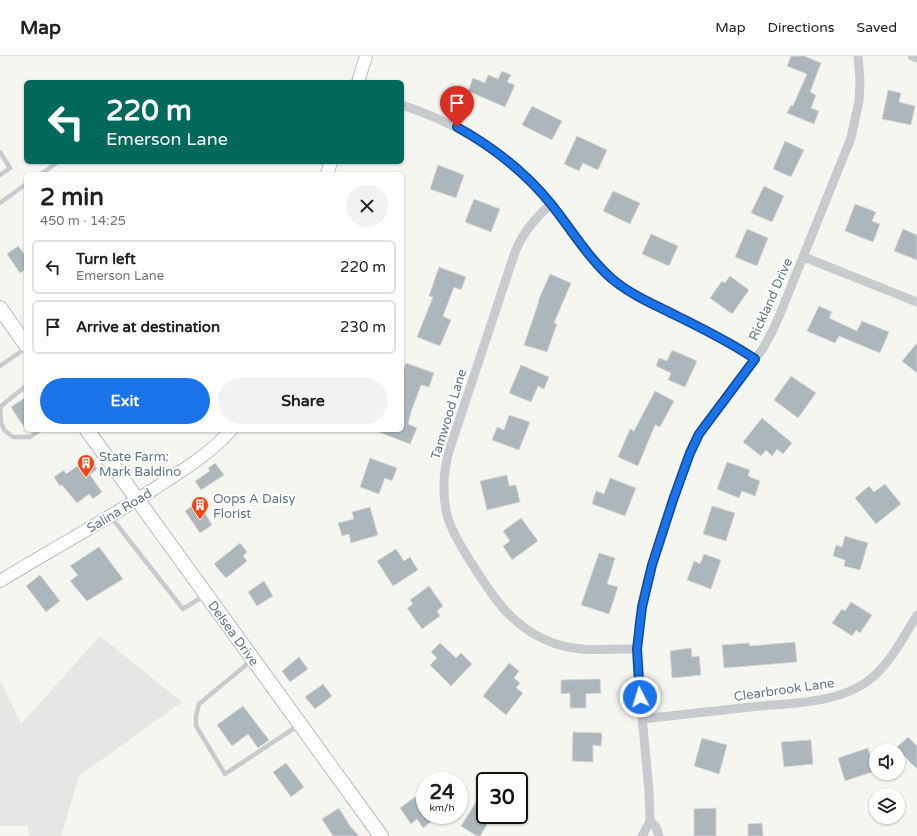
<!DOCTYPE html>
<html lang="en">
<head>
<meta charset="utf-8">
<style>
  :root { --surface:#fff; --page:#f2f2f2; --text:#202124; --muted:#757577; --line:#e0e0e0; --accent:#1a73e8 }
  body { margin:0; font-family:"Varela Round",sans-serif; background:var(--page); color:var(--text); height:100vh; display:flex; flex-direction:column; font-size:15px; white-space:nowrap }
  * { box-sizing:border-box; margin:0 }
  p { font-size:13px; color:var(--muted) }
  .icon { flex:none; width:22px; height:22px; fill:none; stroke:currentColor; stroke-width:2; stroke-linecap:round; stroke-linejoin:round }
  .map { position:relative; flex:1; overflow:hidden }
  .side { position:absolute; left:24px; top:116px; width:380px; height:260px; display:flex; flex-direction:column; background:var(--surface); border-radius:6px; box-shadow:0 1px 3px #0004 }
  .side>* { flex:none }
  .guide { position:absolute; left:24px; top:24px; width:380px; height:84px; border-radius:6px; box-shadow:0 1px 3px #0004; background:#00695c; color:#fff; overflow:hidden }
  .controls { position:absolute; left:869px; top:688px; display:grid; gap:8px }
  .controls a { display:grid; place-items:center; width:36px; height:36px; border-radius:50%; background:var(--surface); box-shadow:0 1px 3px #0004; font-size:20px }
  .speed { position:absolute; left:416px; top:716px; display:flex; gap:8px; font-size:20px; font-weight:700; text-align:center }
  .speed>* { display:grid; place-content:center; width:52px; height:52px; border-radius:50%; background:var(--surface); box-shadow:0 1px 3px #0004; line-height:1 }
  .speed small { font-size:10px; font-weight:400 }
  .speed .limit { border:2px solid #111; border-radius:6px; background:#fff; color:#111 }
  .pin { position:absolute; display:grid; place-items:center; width:34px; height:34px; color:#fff; margin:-41px -17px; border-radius:50% 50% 50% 0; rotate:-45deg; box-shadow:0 0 4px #0007 }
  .pin .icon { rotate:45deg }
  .me { position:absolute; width:44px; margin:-22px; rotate:355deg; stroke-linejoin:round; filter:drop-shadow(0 0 3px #0008) }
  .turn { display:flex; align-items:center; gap:14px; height:84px; padding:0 16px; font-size:18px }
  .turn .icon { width:52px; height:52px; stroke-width:2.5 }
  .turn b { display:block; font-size:28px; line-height:34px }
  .round { display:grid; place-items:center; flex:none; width:42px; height:42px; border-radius:21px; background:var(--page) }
  .head { display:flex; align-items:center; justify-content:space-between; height:68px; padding:0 16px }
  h1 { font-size:24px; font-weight:800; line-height:30px }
  .cta { display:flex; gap:8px; margin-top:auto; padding:8px 16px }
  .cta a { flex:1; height:46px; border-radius:24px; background:var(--accent); color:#fff; font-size:16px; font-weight:800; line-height:46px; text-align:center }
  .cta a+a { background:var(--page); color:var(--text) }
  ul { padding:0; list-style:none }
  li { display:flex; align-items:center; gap:12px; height:54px; margin:0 8px 6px; padding:0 8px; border:2px solid var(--line); border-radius:6px }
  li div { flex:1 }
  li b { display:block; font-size:15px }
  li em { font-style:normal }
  header { display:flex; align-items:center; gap:24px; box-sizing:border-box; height:56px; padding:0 20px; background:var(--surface); border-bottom:1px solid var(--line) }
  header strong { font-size:19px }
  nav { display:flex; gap:22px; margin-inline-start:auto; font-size:14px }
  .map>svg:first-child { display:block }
  .built { fill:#e6e7e5 }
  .building { fill:#acb6bb; stroke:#d7d7d4 }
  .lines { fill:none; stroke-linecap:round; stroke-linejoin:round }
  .secondary-casing { stroke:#b7bdc1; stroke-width:14 }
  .primary-casing { stroke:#b8bcc0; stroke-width:16 }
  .lane { stroke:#c8cbce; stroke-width:4.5 }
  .street { stroke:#c8cbce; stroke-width:9 }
  .secondary { stroke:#fff; stroke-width:12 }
  .primary { stroke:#fff; stroke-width:14 }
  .route-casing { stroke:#114b97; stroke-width:10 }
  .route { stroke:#1a73e8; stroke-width:7 }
  .labels { text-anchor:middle; stroke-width:4; stroke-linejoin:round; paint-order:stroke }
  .street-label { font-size:13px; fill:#617686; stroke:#fff }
  .poi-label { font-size:13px; fill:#617686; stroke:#fff; text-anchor:start }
</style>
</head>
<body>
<header>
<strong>Map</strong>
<nav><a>Map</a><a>Directions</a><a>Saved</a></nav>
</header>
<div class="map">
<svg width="917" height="780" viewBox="0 0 917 780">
  <rect width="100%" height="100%" fill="#f6f6f1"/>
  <path class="built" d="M100,580l82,66 -103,74 -18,60h-32l-1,-10h-28v-146l21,44z"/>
  <g class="building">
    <path d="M791,0h13l17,7 -11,29 6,3 -5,13 8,3 -5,13 -27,-11 4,-8 2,1 14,-32 -20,-8z"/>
    <path d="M502,15l9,4 -4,7 8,3 -10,22 -37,-16 5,-13 12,5 3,-8 10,4z"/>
    <path d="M888,34l13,3 -2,9 16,4 -4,19 -29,-6z"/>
    <path d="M532,50l30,15 -10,19 -30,-15z"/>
    <path d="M577,80l30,14 -9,20 -15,-7 -4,8 -15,-7z"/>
    <path d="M785,85l19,9 -13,27 -18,-8z"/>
    <path d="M438,109l26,10 -8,23 -26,-9z"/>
    <path d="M764,130l20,10 -12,26 -21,-9z"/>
    <path d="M613,135l27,12 -10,21 -27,-13z"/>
    <path d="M474,143l26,10 -9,23 -26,-10z"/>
    <path d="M855,148l21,8 -4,9 8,3 -7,18 -28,-11z"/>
    <path d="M747,173l21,9 -11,28 -22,-9z"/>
    <path d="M903,173l14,6v25l-23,-9z"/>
    <path d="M651,178l27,12 -9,20 -27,-12z"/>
    <path d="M18,190l8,10v13l-6,4 -13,-19z"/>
    <path d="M439,211l27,10 -5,13 -7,-3 -11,29 8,4 -11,26 -23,-9 16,-40 -4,-1z"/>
    <path d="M550,218l21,9 -17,40 3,1 -10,28 -23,-7 15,-44h-1z"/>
    <path d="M730,220l19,14 -17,24 -22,-16 12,-17 3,2z"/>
    <path d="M819,250l13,6 -3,6 28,13 5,-10 27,11 -9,21 -41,-17 -4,7 -28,-12z"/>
    <path d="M917,287v30l-15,-12z"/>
    <path d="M672,294l25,11 -12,26 -17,-7 3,-7 -15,-7 3,-8 8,3z"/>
    <path d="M406,307l28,10 -5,14 -8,-2 -10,27 -3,12 9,4 -7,16 -34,-13 26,-1v-56z"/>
    <path d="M521,309l28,12 -5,12 -6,-3 -7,16 -22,-9z"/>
    <path d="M791,320l25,17 -18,25 -24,-18z"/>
    <path d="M655,335l19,10 -14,26 -5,-2 -17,41 -20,-9 12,-28 4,2z"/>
    <path d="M26,341v33l-15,-23z"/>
    <path d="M509,359l21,7 -11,28 -27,-10 5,-13 7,3z"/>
    <path d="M762,362l30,25 -9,11 -6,-5 -5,7 -6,-6 -5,6 -18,-14z"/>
    <path d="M90,401l7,12 -7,6 12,17 -9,7 -4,-5 -12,9 -15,-18 -2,1 -6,-9 10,-7 2,4z"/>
    <path d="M370,402l27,10 -5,13 -7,-3 -6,16 -19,-7z"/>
    <path d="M727,406l23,8 -2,6 12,5 -5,15 -13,-5 -3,7 -22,-9z"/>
    <path d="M215,407l9,12 -23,15 -6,-9 15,-10 -2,-3z"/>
    <path d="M507,419l2,11 7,-1 4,17 -33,8 -7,-29z"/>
    <path d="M610,422l26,10 -11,28 -33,-12 4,-13 8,3z"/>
    <path d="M885,428l16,20 -25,20 -21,-26 14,-12 5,6z"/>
    <path d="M193,449l8,11 4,-3 7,12 -12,8 -15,-22z"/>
    <path d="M712,450l23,7 -9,28 -23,-7z"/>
    <path d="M370,451l8,28 -27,8 -2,-9 -7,2 -4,-13 16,-4 -2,-7z"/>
    <path d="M521,462l17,23 -26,19 -9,-14 7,-5 -7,-10z"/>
    <path d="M845,480l23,7 -8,27 -16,-4 1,-6 -12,-4 3,-11 6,2z"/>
    <path d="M240,487l7,9 -4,4 4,5 -21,17 -12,-14z"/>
    <path d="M99,491l24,32 -36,22 -17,-20 8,-6 -8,-9z"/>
    <path d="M396,493l8,12 6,-4 8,13 -25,16 -16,-25z"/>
    <path d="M599,497l16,5 -8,26 11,3 -9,27 -28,-9z"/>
    <path d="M704,498l17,6 -10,29 -24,-9 7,-19 6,3z"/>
    <path d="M40,519l20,26 -14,11 -20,-26z"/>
    <path d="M264,525l9,15 -16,10 -9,-14z"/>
    <path d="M429,530l14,20 -6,5 3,5 -18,13 -15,-21 6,-4 -3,-4z"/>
    <path d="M851,546l21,13 -12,18 -4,-3 -4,6 -20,-13 10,-14 3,2z"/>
    <path d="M795,586l2,20 -73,6 -2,-23 27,-2 1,3z"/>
    <path d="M440,587l16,15 5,-5 11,11 -21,22 -21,-21 7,-7 -6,-6z"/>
    <path d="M691,592l1,9 7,-1 2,19 -29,3 -2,-27z"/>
    <path d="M299,601l9,12 -18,13 -8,-11z"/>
    <path d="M509,607l10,8 -5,7 6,5 -4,5 7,5 -17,22 -23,-19z"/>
    <path d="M600,623l1,14 -15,1v14h-16v-15l-9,1v-14z"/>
    <path d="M323,628l9,12 -17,13 -10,-12z"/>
    <path d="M243,650l26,34 -11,8 -10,-14 -16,12 -15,-21z"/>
    <path d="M573,676l29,1 -1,13 -8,-1v17l-21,-1z"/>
    <path d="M908,681l9,9v23l-21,-21z"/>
    <path d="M702,682l25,7 -8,29 -25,-8z"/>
    <path d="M811,684l2,24 -29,3 -3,-25z"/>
    <path d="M868,692l7,23 -30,10 -7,-23z"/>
    <path d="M286,707l18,24 -13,10 -18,-25z"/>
    <path d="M415,741l10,14v4h3l4,6 -9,7 -6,-9 -6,5 -11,-16z"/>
    <path d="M478,743l7,4v12h8l-13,21h-3l-16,-10z"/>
    <path d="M339,752l11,18 9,10h-26l-11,-17z"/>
    <path d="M716,752v28h-22v-27z"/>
    <path d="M762,767l1,13h-15v-12z"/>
  </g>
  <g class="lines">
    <defs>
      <g id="secondary">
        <path d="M358,26l8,-26"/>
        <path d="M327,118l4,-12"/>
        <path d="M0,525c51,-31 104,-60 154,-92 27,-18 55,-34 77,-59"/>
      </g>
      <g id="primary">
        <path d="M0,252l26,37"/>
        <path d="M87,374l294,406"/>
      </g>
    </defs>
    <use href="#secondary" class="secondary-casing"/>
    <use href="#primary" class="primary-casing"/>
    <g class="lane">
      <path d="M0,96l10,16 -10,7"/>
      <path d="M41,118l17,-12"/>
      <path d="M0,147l26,-19"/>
      <path d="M0,310l26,-18"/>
      <path d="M26,330l-26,21 1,15 3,8 9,7h17l10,-7"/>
      <path d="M111,461l72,92 22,-14"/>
      <path d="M252,604l-53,44 -3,12v10l29,48 74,-49"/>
    </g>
    <g class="street">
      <path d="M912,0l5,2"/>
      <path d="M402,49c57,19 109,50 148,97 26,32 44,64 78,89l106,54 21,14"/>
      <path d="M551,148c-16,14 -28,28 -36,48l-66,199c-6,22 -7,42 -2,64 5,17 15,33 25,49 22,35 42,66 84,80 28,9 52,4 81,5"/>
      <path d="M804,201l113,45"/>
      <path d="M642,663c36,-4 73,-8 109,-12 37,-4 86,-3 117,-26 22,-17 35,-43 49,-66"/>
      <path d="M650,765l6,6 3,9"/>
      <path d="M642,780l8,-15 -1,-30 -12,-129 2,-41 9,-42 37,-115 14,-30 63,-84 10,-18 8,-18 71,-176 8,-37 1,-21 -2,-24"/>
    </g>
    <use href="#secondary" class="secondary"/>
    <use href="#primary" class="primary"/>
  </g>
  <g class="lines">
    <defs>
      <path id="route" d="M457,71c36,20 68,45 94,77 20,25 37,54 61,75 17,14 36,23 55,32 30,15 60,29 88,48l-56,75 -9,19 -17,47 -21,65 -10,42 -5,42 3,48"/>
    </defs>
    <use href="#route" class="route-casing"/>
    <use href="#route" class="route"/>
  </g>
  <defs>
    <symbol id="building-pin" viewBox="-11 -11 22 30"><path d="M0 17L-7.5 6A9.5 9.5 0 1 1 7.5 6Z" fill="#f64312" stroke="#fff"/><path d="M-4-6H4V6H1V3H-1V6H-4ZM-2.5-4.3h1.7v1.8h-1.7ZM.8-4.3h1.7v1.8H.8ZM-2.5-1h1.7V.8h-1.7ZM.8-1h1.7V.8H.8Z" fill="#fff"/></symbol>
  </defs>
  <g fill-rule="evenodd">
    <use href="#building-pin" x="76" y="397" width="20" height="27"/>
    <use href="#building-pin" x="190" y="439" width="20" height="27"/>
  </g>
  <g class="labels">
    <g class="street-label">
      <text transform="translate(770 243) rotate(-66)" y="5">Rickland Drive</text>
      <text transform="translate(448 358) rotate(-73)" y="5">Tamwood Lane</text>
      <text transform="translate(119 454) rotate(-31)" y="5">Salina Road</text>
      <text transform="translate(234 577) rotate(54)" y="5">Delsea Drive</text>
      <text transform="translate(784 633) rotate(-8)" y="5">Clearbrook Lane</text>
    </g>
    <g class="poi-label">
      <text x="99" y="405">State Farm:<tspan x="99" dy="15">Mark Baldino</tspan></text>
      <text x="213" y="447">Oops A Daisy<tspan x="213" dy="15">Florist</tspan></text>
    </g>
  </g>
</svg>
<div class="controls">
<a><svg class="icon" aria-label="sound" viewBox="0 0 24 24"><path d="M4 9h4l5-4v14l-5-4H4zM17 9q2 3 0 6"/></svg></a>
<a><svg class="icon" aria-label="layers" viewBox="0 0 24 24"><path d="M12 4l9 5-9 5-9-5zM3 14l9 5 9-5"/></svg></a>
</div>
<div class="speed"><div>24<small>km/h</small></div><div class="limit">30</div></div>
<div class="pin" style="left:457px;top:71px;background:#d93025"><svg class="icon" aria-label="arrive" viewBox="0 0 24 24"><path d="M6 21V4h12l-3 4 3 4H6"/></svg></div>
<svg class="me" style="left:640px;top:641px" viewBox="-20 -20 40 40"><circle r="17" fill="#1a73e8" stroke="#fff" stroke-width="3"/><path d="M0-11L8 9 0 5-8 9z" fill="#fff"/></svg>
<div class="guide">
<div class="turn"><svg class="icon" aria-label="left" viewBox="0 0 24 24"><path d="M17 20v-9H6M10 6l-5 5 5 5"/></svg><div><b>220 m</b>Emerson Lane</div></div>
</div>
<section class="side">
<div class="head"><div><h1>2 min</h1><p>450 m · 14:25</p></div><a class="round"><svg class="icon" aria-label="close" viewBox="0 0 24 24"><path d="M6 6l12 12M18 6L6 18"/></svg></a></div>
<ul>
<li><svg class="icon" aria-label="left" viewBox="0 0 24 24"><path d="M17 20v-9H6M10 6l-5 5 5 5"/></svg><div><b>Turn left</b><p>Emerson Lane</p></div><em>220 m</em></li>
<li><svg class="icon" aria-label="arrive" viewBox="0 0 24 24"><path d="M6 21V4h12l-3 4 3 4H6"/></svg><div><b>Arrive at destination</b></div><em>230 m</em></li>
</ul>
<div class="cta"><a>Exit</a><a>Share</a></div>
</section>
</div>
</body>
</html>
